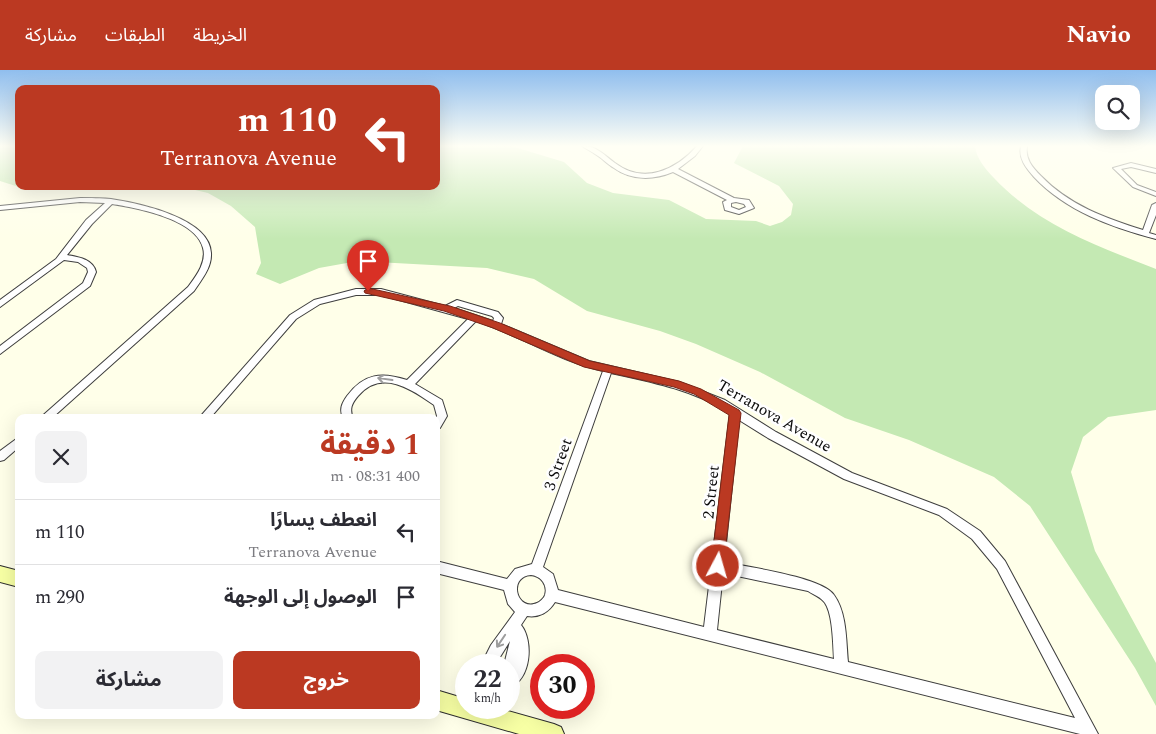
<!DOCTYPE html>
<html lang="ar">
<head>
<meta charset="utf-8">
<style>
  :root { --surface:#fff; --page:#f2f2f3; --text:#2b2b33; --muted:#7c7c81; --line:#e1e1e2; --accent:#bb3922 }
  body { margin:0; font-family:Spectral,"Noto Sans Arabic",serif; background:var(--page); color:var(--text); direction:rtl; height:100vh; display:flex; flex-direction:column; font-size:19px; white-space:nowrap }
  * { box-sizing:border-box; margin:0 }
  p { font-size:16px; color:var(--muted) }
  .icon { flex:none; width:28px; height:28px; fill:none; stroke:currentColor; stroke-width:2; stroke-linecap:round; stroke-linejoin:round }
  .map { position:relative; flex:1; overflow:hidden; direction:ltr }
  .panel { position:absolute; left:15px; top:344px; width:425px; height:305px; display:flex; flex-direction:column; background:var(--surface); border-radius:10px; box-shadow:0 5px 20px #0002; direction:rtl }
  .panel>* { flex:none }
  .banner { position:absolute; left:15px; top:15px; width:425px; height:105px; border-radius:10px; box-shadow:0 5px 20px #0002; direction:rtl; background:#bb3922; color:#fff; overflow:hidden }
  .fabs { position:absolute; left:1095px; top:15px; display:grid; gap:10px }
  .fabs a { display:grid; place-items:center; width:45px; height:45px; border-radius:10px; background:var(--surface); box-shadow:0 5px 20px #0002; font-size:25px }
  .speed { position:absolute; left:455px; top:584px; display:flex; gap:10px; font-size:25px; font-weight:700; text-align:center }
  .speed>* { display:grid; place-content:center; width:65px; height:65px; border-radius:50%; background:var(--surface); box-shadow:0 5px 20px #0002; line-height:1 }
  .speed small { font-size:12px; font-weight:400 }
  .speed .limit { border:8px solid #d22; background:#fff; color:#111 }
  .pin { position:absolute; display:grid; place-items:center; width:42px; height:42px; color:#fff; margin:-51px -21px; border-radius:50% 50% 50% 0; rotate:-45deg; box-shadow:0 0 5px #0007 }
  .pin .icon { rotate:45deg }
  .me { position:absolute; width:55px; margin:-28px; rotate:6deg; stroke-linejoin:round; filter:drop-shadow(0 0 4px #0008) }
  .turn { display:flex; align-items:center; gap:18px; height:105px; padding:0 20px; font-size:22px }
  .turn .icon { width:65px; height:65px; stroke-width:2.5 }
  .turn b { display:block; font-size:35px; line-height:42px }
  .round { display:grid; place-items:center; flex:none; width:52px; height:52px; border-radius:10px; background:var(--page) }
  .headline { display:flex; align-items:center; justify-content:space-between; height:85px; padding:0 20px }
  h1 { font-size:30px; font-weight:700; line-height:38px; color:var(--accent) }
  .primary-button { display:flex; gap:10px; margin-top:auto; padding:10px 20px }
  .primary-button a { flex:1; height:58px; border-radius:10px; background:var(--accent); color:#fff; font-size:20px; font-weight:700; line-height:58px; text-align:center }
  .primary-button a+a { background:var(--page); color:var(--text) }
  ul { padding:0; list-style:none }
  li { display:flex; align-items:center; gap:15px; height:65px; padding:0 20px; border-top:1px solid var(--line) }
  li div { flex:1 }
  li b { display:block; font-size:19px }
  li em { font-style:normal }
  header { display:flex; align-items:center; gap:30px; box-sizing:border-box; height:70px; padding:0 25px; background:var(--accent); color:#fff }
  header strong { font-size:24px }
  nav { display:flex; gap:28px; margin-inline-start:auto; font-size:18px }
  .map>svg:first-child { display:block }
  .green { fill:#c4e9b3 }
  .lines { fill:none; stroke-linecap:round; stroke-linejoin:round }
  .street-casing { stroke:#3e3e3e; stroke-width:2 }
  .secondary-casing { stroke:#2d2d2d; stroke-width:2 }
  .street { fill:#fff; fill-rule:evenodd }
  .secondary { fill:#f7ffa4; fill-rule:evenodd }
  .oneway { stroke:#9d9d9d }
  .route { fill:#bb3922; stroke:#7a2516 }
  .labels { text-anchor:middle; stroke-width:5; stroke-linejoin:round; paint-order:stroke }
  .street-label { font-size:16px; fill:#0b0b0b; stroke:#fff }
</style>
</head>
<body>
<header>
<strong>Navio</strong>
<nav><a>الخريطة</a><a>الطبقات</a><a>مشاركة</a></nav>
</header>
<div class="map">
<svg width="1156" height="664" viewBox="0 0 1156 664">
  <rect width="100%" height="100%" fill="#ffffe9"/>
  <g class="green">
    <path d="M0,76h19v40h9l-9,1 -19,-6z"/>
    <path d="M436,76h75l53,16 23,21 26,10 56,7 37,19 50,2 14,5 12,-4 9,-7 2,-11 -14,-18 -45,-23 9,-17h232c1,12 11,24 19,32 44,47 103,68 162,91v141l-48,7 -25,20 -12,35 24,79 61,112v43l-21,-38 -105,-162 -36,-29 -85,-37 -64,-22 -85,-46 -64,-28 -36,-13 -73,-20 -53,-32 -47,-11 -129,-7 -39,7 -39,16 -24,-10 5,-11 -6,-36 -24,-21 -23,-13 -30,-7h258z"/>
  </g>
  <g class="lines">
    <defs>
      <g id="street">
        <path d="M582,76c14,-1 22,9 33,17 29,22 61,7 82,-17h6l-8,10 -17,13 56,29 15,2 5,8 -15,6 -14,-4 -2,-8 4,-2 -54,-28c-19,8 -41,9 -59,-4 -7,-4 -12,-10 -19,-14 -4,-3 -9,-5 -13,-8zM736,132l8,2 2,3 -7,3 -8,-3v-4z"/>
        <path d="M1021,76h6c-2,13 5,21 14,30 28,29 64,42 102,54l9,-25 4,-2v12l-7,18 7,2v4c-45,-12 -90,-28 -122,-62 -8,-9 -16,-19 -13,-31z"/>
        <path d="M1131,93l25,6v4l-25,-6 -10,2 16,16 19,7v4l-23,-9 -20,-19z"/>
        <path d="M80,128c10,0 22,0 31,1 27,4 99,19 100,54 1,14 -9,26 -17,38l-142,127h-12l148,-131c8,-11 19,-25 15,-39 -7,-29 -66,-40 -91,-44l-20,20 -25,31c11,2 26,4 29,17l-6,14 -90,68v-8l83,-63 5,-11 -1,-4 -9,-6 -14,-2 -64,47v-7l56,-41 30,-39 19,-17 -25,-1 -80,8v-4z"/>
        <path d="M356,219h25l64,17 12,-6 41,12 5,6 -2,6 88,37 90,21 46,18 51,32 76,41 95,36 33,22 25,30 93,173h-18l-525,-132c-6,10 -16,16 -28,14l-6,9c13,16 10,55 -12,63v-23h-5l6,-24 -15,24h-14l10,-20 24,-33 -7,-8 -4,-14 -68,-17v-12l71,18 8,-10 17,-5 71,-193c-45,-10 -84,-36 -127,-50l-61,63 27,16 5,16 -7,12 -4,1 1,-13 -3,-11c-24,-17 -53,-36 -76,-9 -6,7 -9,13 -5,22h-10c-4,-9 -1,-15 4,-22 17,-23 35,-24 60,-16l61,-61 -87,-24h-25l-36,9 -24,15 -86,99h-11l91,-103 24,-15zM458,236l34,10 2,2 -1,3 -39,-13zM611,303c42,9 82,17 119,40l-26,214 -146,-37 -5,-16 -10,-7zM739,350l29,18 76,41 95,36 33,24 25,30 78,149 -227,-56c-2,-21 -1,-49 -14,-67 -12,-18 -87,-28 -110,-33zM723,503l85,18c6,4 13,6 17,12 8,12 8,41 9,56l-117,-29zM531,505c10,1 17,10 14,20 -1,3 -5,7 -8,8 -20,9 -30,-26 -6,-28z"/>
        <path d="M19,367v10l-15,13 -4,1v-10z"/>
      </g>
      <g id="secondary">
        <path d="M0,496l19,5v16l-19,-5z"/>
        <path d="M436,620l30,9v9h31l57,16 7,3 3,7h-45l-83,-24z"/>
      </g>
    </defs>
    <use href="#street" class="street-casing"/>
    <use href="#secondary" class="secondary-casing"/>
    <use href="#street" class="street"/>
    <use href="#secondary" class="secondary"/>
  </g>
  <defs><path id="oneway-shaft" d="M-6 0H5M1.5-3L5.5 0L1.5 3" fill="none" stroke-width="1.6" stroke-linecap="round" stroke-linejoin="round" transform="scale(1.25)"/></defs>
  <g class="oneway">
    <use href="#oneway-shaft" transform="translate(385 309) rotate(-172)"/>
    <use href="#oneway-shaft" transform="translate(501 571) rotate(124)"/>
  </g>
  <linearGradient id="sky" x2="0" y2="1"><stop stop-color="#90beee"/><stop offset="0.45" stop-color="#fffff5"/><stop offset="1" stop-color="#fffff5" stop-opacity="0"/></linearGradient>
  <rect width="1156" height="169" fill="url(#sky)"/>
  <path class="route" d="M368,218l82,18 50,17 90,38 89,20 22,8 38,21 2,3 -18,157 -5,2 -5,-2 -2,-4 18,-151 -35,-21 -20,-7 -90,-20 -91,-39 -49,-17 -79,-18 -1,-2z"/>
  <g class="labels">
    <g class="street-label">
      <text transform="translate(775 345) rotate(30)" y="6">Terranova Avenue</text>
      <text transform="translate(557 394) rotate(-70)" y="6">3 Street</text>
      <text transform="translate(710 422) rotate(-84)" y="6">2 Street</text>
    </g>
  </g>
</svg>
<div class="fabs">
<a><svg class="icon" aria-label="search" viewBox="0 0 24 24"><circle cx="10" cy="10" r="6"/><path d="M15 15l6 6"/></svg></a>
</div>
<div class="speed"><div>22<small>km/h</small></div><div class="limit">30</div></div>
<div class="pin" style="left:368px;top:221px;background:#d93025"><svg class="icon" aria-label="arrive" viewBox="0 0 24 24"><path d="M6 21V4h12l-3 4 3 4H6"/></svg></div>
<svg class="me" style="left:718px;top:496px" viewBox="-20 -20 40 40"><circle r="17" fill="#bb3922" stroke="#fff" stroke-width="3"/><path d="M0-11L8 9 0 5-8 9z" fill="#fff"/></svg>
<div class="banner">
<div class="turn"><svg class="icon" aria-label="left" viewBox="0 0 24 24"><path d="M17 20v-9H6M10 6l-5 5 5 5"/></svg><div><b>110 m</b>Terranova Avenue</div></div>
</div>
<section class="panel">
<div class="headline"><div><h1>1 دقيقة</h1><p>400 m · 08:31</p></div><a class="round"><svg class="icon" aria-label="close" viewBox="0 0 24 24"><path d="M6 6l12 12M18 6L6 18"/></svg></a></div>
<ul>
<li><svg class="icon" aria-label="left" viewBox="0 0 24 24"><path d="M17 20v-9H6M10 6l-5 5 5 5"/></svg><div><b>انعطف يسارًا</b><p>Terranova Avenue</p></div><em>110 m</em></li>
<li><svg class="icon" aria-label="arrive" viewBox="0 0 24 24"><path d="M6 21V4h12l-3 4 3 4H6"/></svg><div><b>الوصول إلى الوجهة</b></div><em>290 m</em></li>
</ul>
<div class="primary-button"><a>خروج</a><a>مشاركة</a></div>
</section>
</div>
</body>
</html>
